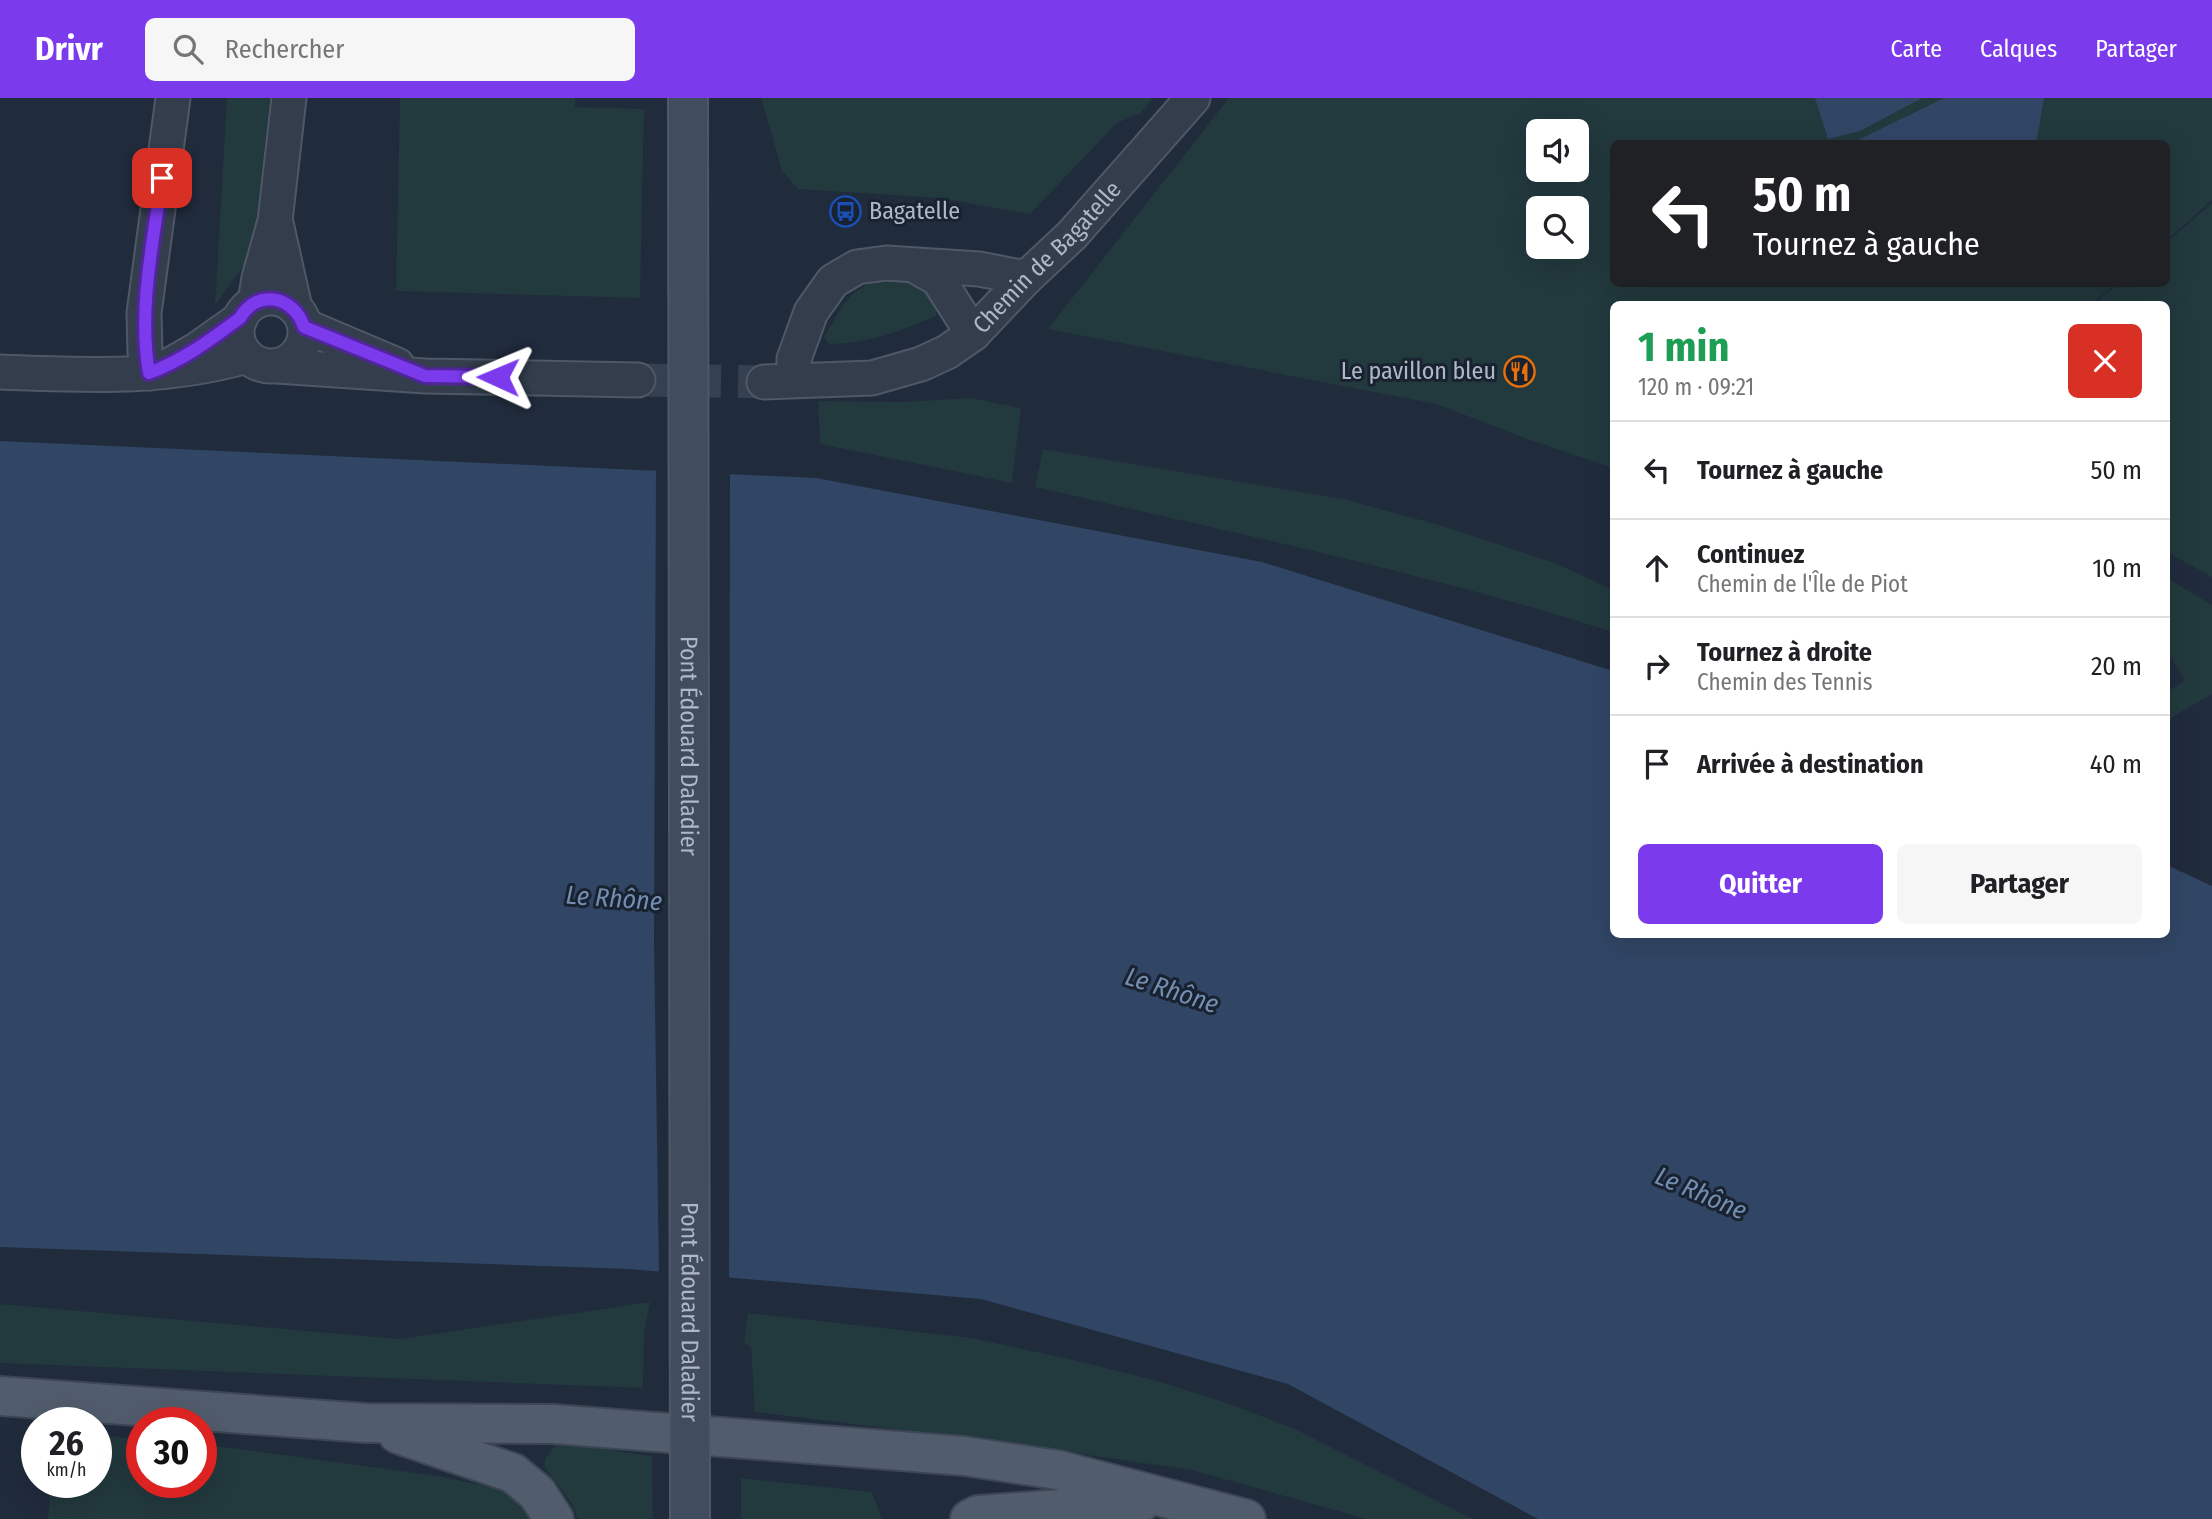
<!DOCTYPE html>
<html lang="fr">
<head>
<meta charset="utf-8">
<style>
  :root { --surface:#fff; --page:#f6f6f6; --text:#202124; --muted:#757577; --line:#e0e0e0; --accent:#7c3aed }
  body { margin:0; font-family:"Fira Sans Condensed",sans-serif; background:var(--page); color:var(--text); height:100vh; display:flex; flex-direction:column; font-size:26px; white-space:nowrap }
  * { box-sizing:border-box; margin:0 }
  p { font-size:23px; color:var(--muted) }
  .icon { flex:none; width:38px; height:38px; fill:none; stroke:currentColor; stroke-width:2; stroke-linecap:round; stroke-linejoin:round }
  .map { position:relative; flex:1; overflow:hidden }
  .details { position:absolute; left:1610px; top:203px; width:560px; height:637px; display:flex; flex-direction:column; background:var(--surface); border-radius:10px; box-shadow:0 7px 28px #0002 }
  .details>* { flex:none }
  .banner { position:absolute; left:1610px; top:42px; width:560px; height:147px; border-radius:10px; box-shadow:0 7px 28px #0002; background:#202124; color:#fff; overflow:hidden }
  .controls { position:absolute; left:1526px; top:21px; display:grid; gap:14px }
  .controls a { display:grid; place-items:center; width:63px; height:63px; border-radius:10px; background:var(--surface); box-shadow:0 7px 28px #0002; font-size:35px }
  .speed { position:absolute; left:21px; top:1309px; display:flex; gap:14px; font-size:35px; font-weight:700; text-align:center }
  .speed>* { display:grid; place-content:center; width:91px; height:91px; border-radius:50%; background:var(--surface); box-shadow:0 7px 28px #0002; line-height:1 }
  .speed small { font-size:18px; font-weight:400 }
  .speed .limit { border:10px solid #d22; background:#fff; color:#111 }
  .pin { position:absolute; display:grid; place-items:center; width:60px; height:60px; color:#fff; margin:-30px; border-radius:14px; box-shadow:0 4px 10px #0006 }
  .me { position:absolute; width:77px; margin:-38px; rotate:271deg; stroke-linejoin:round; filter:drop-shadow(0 0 5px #0008) }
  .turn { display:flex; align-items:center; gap:24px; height:147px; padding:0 28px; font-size:32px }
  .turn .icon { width:91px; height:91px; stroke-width:2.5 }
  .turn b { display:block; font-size:49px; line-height:60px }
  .round { display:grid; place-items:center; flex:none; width:74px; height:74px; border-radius:10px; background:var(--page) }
  .head { display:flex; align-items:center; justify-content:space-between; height:119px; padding:0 28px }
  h1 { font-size:42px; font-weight:700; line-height:52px; color:#1e9e55 }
  .primary-button { display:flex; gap:14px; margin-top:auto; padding:14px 28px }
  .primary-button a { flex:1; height:80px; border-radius:10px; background:var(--accent); color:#fff; font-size:28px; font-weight:700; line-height:80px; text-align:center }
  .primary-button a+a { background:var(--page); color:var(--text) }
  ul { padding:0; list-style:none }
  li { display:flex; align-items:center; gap:21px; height:98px; padding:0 28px; border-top:2px solid var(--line) }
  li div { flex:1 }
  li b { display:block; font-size:26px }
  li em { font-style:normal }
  header { display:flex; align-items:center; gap:42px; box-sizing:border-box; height:98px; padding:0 35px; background:var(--accent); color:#fff }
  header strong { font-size:33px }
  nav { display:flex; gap:38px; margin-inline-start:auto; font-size:24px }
  .search { width:490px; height:63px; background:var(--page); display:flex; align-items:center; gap:18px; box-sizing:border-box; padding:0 24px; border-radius:10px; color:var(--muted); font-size:26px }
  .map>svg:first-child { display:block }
  .green { fill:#22393d; fill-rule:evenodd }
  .water { fill:#314665 }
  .pier { fill:#202b3c }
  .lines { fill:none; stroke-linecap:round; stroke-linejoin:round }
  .minor-tunnel { stroke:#354051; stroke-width:33; stroke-dasharray:33 17; stroke-linecap:butt }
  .minor-casing { stroke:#4e5866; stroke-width:37 }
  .primary-casing { stroke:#3d4655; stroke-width:42 }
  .minor { stroke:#333d4c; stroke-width:33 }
  .primary { stroke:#515c6c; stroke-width:38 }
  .secondary-bridge-casing { stroke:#4e5866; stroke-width:42; stroke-linecap:butt }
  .secondary-bridge { stroke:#414c5f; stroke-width:38 }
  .route-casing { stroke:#51269a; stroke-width:18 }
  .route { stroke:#7c3aed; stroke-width:12 }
  .labels { text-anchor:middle; stroke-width:6; stroke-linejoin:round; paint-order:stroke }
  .poi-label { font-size:24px; fill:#aeb8c8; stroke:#192230; text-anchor:start }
  .street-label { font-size:24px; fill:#aeb8c8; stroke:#192230 }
  .water-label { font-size:26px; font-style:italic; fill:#748eb2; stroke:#192230 }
</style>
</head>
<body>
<header>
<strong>Drivr</strong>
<div class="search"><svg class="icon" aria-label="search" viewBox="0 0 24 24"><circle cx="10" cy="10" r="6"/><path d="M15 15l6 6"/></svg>Rechercher</div>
<nav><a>Carte</a><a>Calques</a><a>Partager</a></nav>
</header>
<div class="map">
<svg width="2212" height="1421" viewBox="0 0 2212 1421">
  <rect width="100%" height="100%" fill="#202b3c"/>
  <g class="green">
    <path d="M227,0h43l-17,156 -38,51z"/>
    <path d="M400,0h175v9l69,2 -4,189 -244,-7z"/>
    <path d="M761,0h392l-12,15 -24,10 -87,91 -91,-16 -141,-9 -16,-18z"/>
    <path d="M1229,0h983v102l-45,40 -1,-96h-552v140h502l-25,20h-477l-1,164 -86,-29 -91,-35 -388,-75zM1538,33h39v39h-39zM1538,110h39v39h-39z"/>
    <path d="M2212,105v374l-45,-25 -1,-248h-72l24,-20h48l1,-42z"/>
    <path d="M892,178l25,3 20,23 -1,14c-38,16 -65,27 -107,28l-5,-7c22,-37 24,-49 68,-61z"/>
    <path d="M971,300l50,10 -9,75 -192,-39 -2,-43 85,1z"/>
    <path d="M1043,351l301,50 95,26 116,38 58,27v42c-189,-60 -384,-100 -578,-145z"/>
    <path d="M2167,480l45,27v89l-45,26v-28l18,-12 -18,-29z"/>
    <path d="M650,1204l-6,31 -1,55 -643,-25v-59l399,35z"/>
    <path d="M748,1215l224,25 111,24 74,19 70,22 70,27 176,89h-107l-174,-49 -226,-32 -211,-26 -4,-66 -7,-3z"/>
    <path d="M96,1336l46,6v42h59v-37l31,3 206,28 63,13 20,16 8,14h-481l3,-37h45z"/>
    <path d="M555,1348l34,1 63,9 1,63h-75l-6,-15 -27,-36v-9z"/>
    <path d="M741,1380l131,14 10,27h-141z"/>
  </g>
  <g class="water">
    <path d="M1815,0h107l-62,33 -32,8z"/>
    <path d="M1944,0h100l-7,41 -3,5 -182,-1z"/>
    <path d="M0,343l816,37 446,84 351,109 1,263h552l1,-69 45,21v633h-674l-250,-135 -307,-85 -352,-30 -629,-22z"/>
  </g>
  <path class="pier" d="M656,369l74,3 -1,811 -70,-6 -5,-335z"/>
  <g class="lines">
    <path class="minor-tunnel" d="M638,282l126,2"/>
    <defs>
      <g id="minor">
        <path d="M276,125l19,85"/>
        <path d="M915,168l23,13 35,55"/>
        <circle cx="271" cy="234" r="34"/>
        <path d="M255,204l4,-24 16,-57 14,-123"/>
        <path d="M305,228l92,39"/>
        <path d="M168,268l28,-16 44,-31"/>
        <path d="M277,268l148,10 213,4"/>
        <path d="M0,274c87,3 162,8 247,-16"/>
        <path d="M149,275l-4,-20 -1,-40 29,-215"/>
        <path d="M794,282v-21l17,-47 22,-31 24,-14 29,-4 93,6 47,9"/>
        <path id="s1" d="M764,284l108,-4 49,-14 26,-12 26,-18 53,-56 46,-43 121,-137"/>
      </g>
      <g id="primary">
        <path d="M0,1298l366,27 187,1 411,32 94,14 188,49"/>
        <path d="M398,1336l115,39 24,20 17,26"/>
        <path d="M970,1421l8,-4 162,-12"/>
      </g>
    </defs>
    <use href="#minor" class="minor-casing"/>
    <use href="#primary" class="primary-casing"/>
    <use href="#minor" class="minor"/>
    <use href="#primary" class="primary"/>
    <defs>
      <g id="secondary-bridge">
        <path id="s2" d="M688,0l2,1421"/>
      </g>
    </defs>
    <use href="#secondary-bridge" class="secondary-bridge-casing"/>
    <use href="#secondary-bridge" class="secondary-bridge"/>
  </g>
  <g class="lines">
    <defs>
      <path id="route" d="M162,80c-9,65 -24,131 -13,195 35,-13 61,-33 91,-55 17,-30 54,-22 64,9l121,49 73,1"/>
    </defs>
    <use href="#route" class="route-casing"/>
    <use href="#route" class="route"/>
  </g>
  <defs>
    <symbol id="bus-ring" viewBox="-11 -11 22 22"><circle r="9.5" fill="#192230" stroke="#1a4fb4" stroke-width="1.5"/><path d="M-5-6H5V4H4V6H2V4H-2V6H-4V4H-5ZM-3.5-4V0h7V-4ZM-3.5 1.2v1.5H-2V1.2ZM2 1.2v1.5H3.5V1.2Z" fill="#1a4fb4"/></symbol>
    <symbol id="restaurant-ring" viewBox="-11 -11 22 22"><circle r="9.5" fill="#192230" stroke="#e8710a" stroke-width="1.5"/><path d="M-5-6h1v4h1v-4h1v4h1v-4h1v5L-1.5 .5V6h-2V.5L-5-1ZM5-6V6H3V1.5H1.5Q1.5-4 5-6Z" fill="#e8710a"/></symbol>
  </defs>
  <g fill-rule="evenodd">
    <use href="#bus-ring" x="828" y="96" width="35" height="35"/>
    <use href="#restaurant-ring" x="1502" y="256" width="35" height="35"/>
  </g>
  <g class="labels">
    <g class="poi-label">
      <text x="869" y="121">Bagatelle</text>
      <text x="1496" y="281" text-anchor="end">Le pavillon bleu</text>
    </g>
    <g class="street-label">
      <text dy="8" stroke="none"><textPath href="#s1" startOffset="326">Chemin de Bagatelle</textPath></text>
      <text dy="8" stroke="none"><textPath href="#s2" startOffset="648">Pont Édouard Daladier</textPath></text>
      <text dy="8" stroke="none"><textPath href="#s2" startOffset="1214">Pont Édouard Daladier</textPath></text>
    </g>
    <g class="water-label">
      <text transform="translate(614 800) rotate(4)" y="9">Le Rhône</text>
      <text transform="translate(1172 892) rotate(18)" y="9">Le Rhône</text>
      <text transform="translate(1701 1095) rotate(23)" y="9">Le Rhône</text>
    </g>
  </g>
</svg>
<div class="controls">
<a><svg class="icon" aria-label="sound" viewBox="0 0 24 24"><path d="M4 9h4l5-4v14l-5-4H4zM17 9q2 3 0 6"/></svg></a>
<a><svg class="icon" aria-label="search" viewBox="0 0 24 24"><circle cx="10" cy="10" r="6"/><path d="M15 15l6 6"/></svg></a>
</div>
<div class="speed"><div>26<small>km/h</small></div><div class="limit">30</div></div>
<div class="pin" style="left:162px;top:80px;background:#d93025"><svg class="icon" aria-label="arrive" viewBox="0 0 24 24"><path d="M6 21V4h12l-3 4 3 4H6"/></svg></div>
<svg class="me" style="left:498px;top:279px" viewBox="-20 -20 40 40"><path d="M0-17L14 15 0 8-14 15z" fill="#7c3aed" stroke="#fff" stroke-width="4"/></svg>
<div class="banner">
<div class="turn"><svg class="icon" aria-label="left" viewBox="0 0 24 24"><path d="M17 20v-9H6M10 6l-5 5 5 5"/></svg><div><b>50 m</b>Tournez à gauche</div></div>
</div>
<section class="details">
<div class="head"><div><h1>1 min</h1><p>120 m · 09:21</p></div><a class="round" style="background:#d93025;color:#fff"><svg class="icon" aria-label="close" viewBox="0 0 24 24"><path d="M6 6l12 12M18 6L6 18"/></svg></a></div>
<ul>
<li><svg class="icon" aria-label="left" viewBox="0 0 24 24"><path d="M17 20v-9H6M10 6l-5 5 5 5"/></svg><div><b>Tournez à gauche</b></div><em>50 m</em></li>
<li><svg class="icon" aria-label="ahead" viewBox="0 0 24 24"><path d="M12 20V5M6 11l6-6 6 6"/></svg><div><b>Continuez</b><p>Chemin de l'Île de Piot</p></div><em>10 m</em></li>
<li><svg class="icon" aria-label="right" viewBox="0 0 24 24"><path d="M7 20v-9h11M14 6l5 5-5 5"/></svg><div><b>Tournez à droite</b><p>Chemin des Tennis</p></div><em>20 m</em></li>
<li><svg class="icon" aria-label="arrive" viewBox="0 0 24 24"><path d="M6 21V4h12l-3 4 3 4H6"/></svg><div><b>Arrivée à destination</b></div><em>40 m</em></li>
</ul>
<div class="primary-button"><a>Quitter</a><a>Partager</a></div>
</section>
</div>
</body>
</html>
